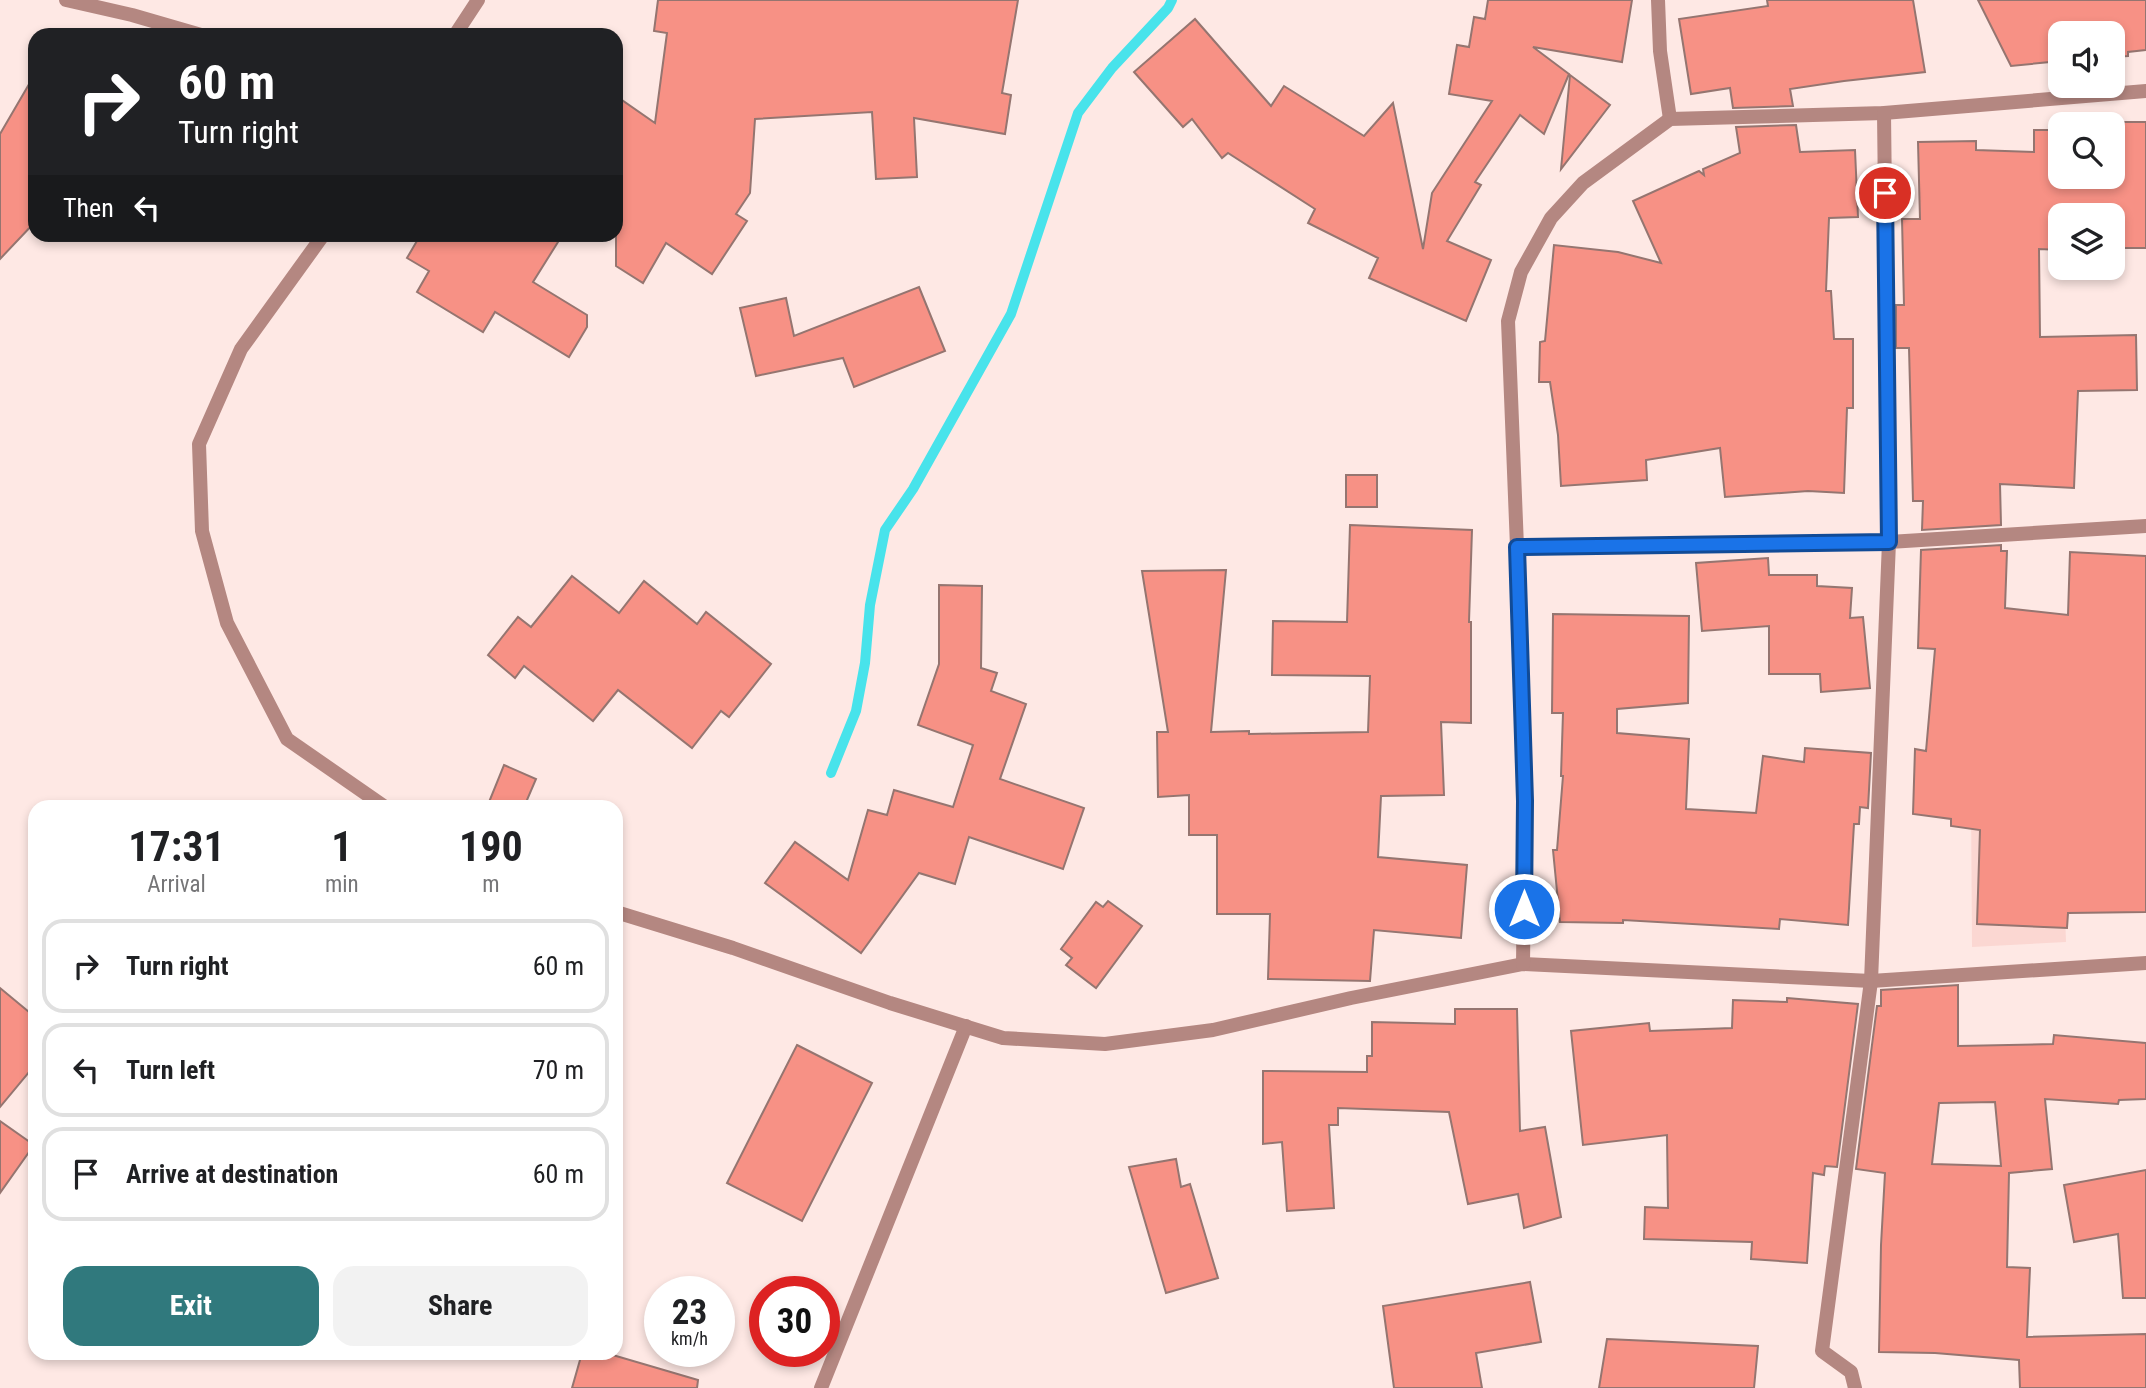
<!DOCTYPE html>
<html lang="en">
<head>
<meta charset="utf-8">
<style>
  :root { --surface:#fff; --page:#f2f2f2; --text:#202124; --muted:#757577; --line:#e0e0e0; --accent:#30797d }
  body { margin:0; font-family:"Roboto Condensed",sans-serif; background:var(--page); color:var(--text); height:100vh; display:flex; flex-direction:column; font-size:26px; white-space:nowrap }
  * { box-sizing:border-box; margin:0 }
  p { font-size:23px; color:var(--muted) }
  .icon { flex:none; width:38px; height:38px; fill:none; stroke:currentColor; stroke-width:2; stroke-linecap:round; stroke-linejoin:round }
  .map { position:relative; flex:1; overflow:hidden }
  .panel { position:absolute; left:28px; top:800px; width:595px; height:560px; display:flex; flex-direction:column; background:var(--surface); border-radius:21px; box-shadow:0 4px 10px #0003 }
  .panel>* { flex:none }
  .top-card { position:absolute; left:28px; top:28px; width:595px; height:214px; border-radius:21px; box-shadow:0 4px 10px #0003; background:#202124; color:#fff; overflow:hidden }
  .buttons { position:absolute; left:2048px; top:21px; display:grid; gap:14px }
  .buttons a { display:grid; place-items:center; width:77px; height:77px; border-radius:14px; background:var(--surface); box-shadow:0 4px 10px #0003; font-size:35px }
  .speed { position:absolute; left:644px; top:1276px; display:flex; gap:14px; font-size:35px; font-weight:700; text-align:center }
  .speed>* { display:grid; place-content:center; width:91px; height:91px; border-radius:50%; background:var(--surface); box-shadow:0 4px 10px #0003; line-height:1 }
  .speed small { font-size:18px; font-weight:400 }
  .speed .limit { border:10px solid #d22; background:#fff; color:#111 }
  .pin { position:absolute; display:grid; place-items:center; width:60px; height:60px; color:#fff; margin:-30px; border:4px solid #fff; border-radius:50%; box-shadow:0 2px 7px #0007 }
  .me { position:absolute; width:77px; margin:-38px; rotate:0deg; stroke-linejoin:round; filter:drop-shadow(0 0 5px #0008) }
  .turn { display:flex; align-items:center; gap:24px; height:147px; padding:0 35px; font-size:32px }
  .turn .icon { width:91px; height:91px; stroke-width:2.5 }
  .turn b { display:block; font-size:49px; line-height:60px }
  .then { display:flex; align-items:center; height:66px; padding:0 35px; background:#0003; gap:14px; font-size:26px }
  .eta { display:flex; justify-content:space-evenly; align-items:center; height:119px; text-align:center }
  .eta b { font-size:42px; font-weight:700; line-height:49px }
  .action { display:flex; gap:14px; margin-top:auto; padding:14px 35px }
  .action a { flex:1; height:80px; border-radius:21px; background:var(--accent); color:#fff; font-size:28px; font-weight:700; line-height:80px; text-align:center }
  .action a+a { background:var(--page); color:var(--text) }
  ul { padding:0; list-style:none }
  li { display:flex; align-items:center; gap:21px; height:94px; margin:0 14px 10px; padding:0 21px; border:4px solid var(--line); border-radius:21px }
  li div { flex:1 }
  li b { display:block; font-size:26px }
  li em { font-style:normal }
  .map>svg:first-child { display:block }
  .built { fill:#fbd7d2 }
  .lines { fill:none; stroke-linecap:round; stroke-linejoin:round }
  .stream { stroke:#48e3eb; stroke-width:10 }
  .building { fill:#f79185; stroke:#957570; stroke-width:2; fill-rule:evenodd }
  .service { stroke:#b48781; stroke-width:14 }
  .minor { stroke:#b48781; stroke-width:14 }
  .route-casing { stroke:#114b97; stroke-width:18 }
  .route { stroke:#1a73e8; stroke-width:12 }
</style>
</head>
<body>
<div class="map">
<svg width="2146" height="1388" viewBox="0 0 2146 1388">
  <rect width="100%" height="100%" fill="#fee8e4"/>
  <path class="built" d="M2061,783l5,159 -94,5 -1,-146z"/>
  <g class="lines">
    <path class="stream" d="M831,773l25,-62 9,-48 5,-58 15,-75 28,-41 98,-175 67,-201 34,-45 56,-60 4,-8"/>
  </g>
  <g class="building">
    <path d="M658,0h360l-16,93 9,2 -6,39 -91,-16 3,59 -41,2 -4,-67 -117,7 -5,74 -14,21 11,7 -35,53 -46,-31 -23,40 -27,-17v-170l39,27 12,-90 -13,-2z"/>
    <path d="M1488,0h144l-10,62 -89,-15 36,27 -25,60 -24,-19 -45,67 6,3 -34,56 44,19 -25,61 -97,-43 9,-20 -70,-35 7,-14 -87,-56 -6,5 -30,-39 -9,8 -49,-55 61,-53 76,87 13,-20 80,50 29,-33 30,146 9,-56 60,-92 -43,-7 8,-49 12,2 5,-30 11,2z"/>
    <path d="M1767,0h146l12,72 -81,9 -54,8 3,17 -60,2 -3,-20 -39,6 -12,-75 89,-13z"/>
    <path d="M1978,0h168v50l-18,2v4l-16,1v-24h-52v28l-49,5z"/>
    <path d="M35,74v148l-35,37v-125z"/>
    <path d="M1570,75l40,30 -49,64z"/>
    <path d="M2070,122h76v126h-34v-33h-52v35l-21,-1 1,88 96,-2 1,55 -59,1 -4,97 -74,-4 1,41 -79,5 1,-29h-10l-4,-153h-13v-43h8l-2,-86h18l-2,-77 58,-1v9l58,2v-22h26v47h52v-53h-42z"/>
    <path d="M1796,125l4,27 55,-2 3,67 -29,1 -3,73h5l3,48h19v69h-6l-3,85 -36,-2 -83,6 -5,-49 -74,12 1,20 -86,6 -3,-51 -8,-53h-11l1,-40 5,-1 9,-96 64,7 43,11 -28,-62 66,-30 5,4 -1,-6 37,-16 -4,-26z"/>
    <path d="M421,234h142l-30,48 54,33v12l-18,30 -74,-45 -12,20 -66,-40 12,-21 -22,-13z"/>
    <path d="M919,287l26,64 -91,36 -11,-29 -87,18 -16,-68 46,-10 8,38z"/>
    <rect x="1346" y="475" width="31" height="32"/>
    <path d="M1350,525l122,5 -3,92h2v101l-30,-1 3,73 -63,1 -3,61 89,8 -6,73 -87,-8 -4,51 -102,-2 2,-65h-53v-79h-28v-40l-31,2 -1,-65h11l-26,-161 84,-1 -15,162 38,-1v3l119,-2 2,-56 -98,-1 1,-54 74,1z"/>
    <path d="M2001,545v6h6l-2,57 63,7 2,-63 76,4v356l-78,1 -1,15 -90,-4 3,-94 -29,-4v-7l-38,-5 2,-65 11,2 9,-102 -17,-1 3,-98z"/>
    <path d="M1768,558l1,17h48v11l35,2 -2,30 13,-1 7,71 -49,4 -1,-18h-51v-48l-67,5 -6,-68z"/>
    <path d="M572,576l47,37 25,-32 53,43 9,-12 65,52 -42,53 -8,-6 -29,37 -74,-58 -25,31 -69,-55 -9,12 -27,-23 30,-38 13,10z"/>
    <path d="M939,585l43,1 -1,82 16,5 -6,18 35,13 -26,75 84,29 -21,61 -94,-32 -14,47 -36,-11 -58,80 -96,-70 30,-41 53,38 20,-70 19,5 7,-25 59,17 20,-62 -55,-20 21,-61z"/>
    <path d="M1553,614l136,2 -1,87 -71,6v24l72,6 -3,70 70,4 7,-57 41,6 1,-14 66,5 -3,55 -8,-1 -1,17h-5l-6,101 -68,-6 -1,10 -156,-9v3l-63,-1 -7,-72h4l6,-74h-2l2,-63h-11z"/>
    <path d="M504,765l32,14 -12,28h-37z"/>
    <path d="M1108,901l34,25 -46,62 -30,-23 6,-7 -11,-9 35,-47 7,5z"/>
    <path d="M1958,985v61l95,-2 1,-9 92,8v56l-27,1 -1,4 -73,-5 7,70 -43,4 -2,94 23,1 -3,69 119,-3v54h-126l-1,-28 -84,-7 -56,-1 2,-107 4,-72 -29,-4 21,-163h4v-16zM1995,1102l6,64 -69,-2 7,-61z"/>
    <path d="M0,988l35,29v48l-35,42z"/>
    <path d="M1787,998l71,6 -21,163 -12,-1 -1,9 -11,-2 -6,90 -56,-4 1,-17 -108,-3 1,-32 23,1 -1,-73 -84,10 -12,-114 78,-8 1,8 82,-3 1,-28 54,2z"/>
    <path d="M1455,1009h62l3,122 25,-4 16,90 -37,11 -6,-34 -50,10 -19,-92 -111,-4v17h-9l5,83 -47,3 -5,-69 -19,2v-73l104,1v-16h5v-34l83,2z"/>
    <path d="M797,1045l75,38 -70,138 -75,-38z"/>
    <path d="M0,1121l34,24 -34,48z"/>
    <path d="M1176,1159l5,28 9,-3 28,94 -52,15 -37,-126z"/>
    <path d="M2146,1170v128h-23l-5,-64 -44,8 -10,-57z"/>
    <path d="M1530,1282l11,60 -65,11 6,35h-88l-11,-82z"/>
    <path d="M1607,1339l151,7 -4,42h-155z"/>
    <path d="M582,1353h24l92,27 -1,8h-125z"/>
  </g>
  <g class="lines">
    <path class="service" d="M821,1388l145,-362"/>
    <g class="minor">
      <path d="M66,0l66,15 69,20"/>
      <path d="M1658,0l2,51 10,68"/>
      <path d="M455,35l23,-35"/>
      <path d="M324,234l-83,115 -42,95 3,87 25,92 60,116 98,68"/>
      <path d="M1517,547l-9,-226 13,-49 30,-54 32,-35 87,-64 214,-6 262,-22"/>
      <path d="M616,912l117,36 157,55 113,35 102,6 108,-14 138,-32 172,-34 348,17 275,-18"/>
      <path d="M1523,964l2,-163 -8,-254 372,-5 257,-16"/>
      <path d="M1855,1388l-4,-16 -29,-21 49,-370 18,-439 -5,-429"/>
    </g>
  </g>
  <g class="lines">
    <defs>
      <path id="route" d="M1524,909l1,-108 -8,-254 372,-5 -4,-349"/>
    </defs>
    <use href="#route" class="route-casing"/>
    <use href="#route" class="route"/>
  </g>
</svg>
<div class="buttons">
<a><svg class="icon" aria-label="sound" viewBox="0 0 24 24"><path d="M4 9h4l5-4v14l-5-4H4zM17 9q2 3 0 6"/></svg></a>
<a><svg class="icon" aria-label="search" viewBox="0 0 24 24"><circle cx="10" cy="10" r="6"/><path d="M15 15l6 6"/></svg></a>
<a><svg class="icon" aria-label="layers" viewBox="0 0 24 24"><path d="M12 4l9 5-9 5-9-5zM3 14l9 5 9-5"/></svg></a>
</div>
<div class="speed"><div>23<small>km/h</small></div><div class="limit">30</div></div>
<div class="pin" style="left:1885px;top:193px;background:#d93025"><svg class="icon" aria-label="arrive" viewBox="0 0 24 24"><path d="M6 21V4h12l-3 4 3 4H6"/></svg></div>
<svg class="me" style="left:1524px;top:909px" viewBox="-20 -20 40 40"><circle r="17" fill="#1a73e8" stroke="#fff" stroke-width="3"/><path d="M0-11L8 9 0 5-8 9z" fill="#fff"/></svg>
<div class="top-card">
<div class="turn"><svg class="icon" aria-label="right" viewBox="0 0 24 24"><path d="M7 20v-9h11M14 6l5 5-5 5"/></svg><div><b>60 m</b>Turn right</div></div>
<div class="then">Then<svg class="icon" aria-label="left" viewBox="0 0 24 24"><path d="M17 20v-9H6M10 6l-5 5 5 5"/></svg></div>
</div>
<section class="panel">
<div class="eta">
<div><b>17:31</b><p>Arrival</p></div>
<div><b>1</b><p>min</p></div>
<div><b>190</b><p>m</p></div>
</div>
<ul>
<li><svg class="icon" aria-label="right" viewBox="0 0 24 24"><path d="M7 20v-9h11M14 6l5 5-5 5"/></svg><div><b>Turn right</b></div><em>60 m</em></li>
<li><svg class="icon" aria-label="left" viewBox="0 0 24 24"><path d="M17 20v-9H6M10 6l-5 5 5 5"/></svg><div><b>Turn left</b></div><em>70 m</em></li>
<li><svg class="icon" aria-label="arrive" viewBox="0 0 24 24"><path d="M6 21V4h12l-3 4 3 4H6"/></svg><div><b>Arrive at destination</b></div><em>60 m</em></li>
</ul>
<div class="action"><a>Exit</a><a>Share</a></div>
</section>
</div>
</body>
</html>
